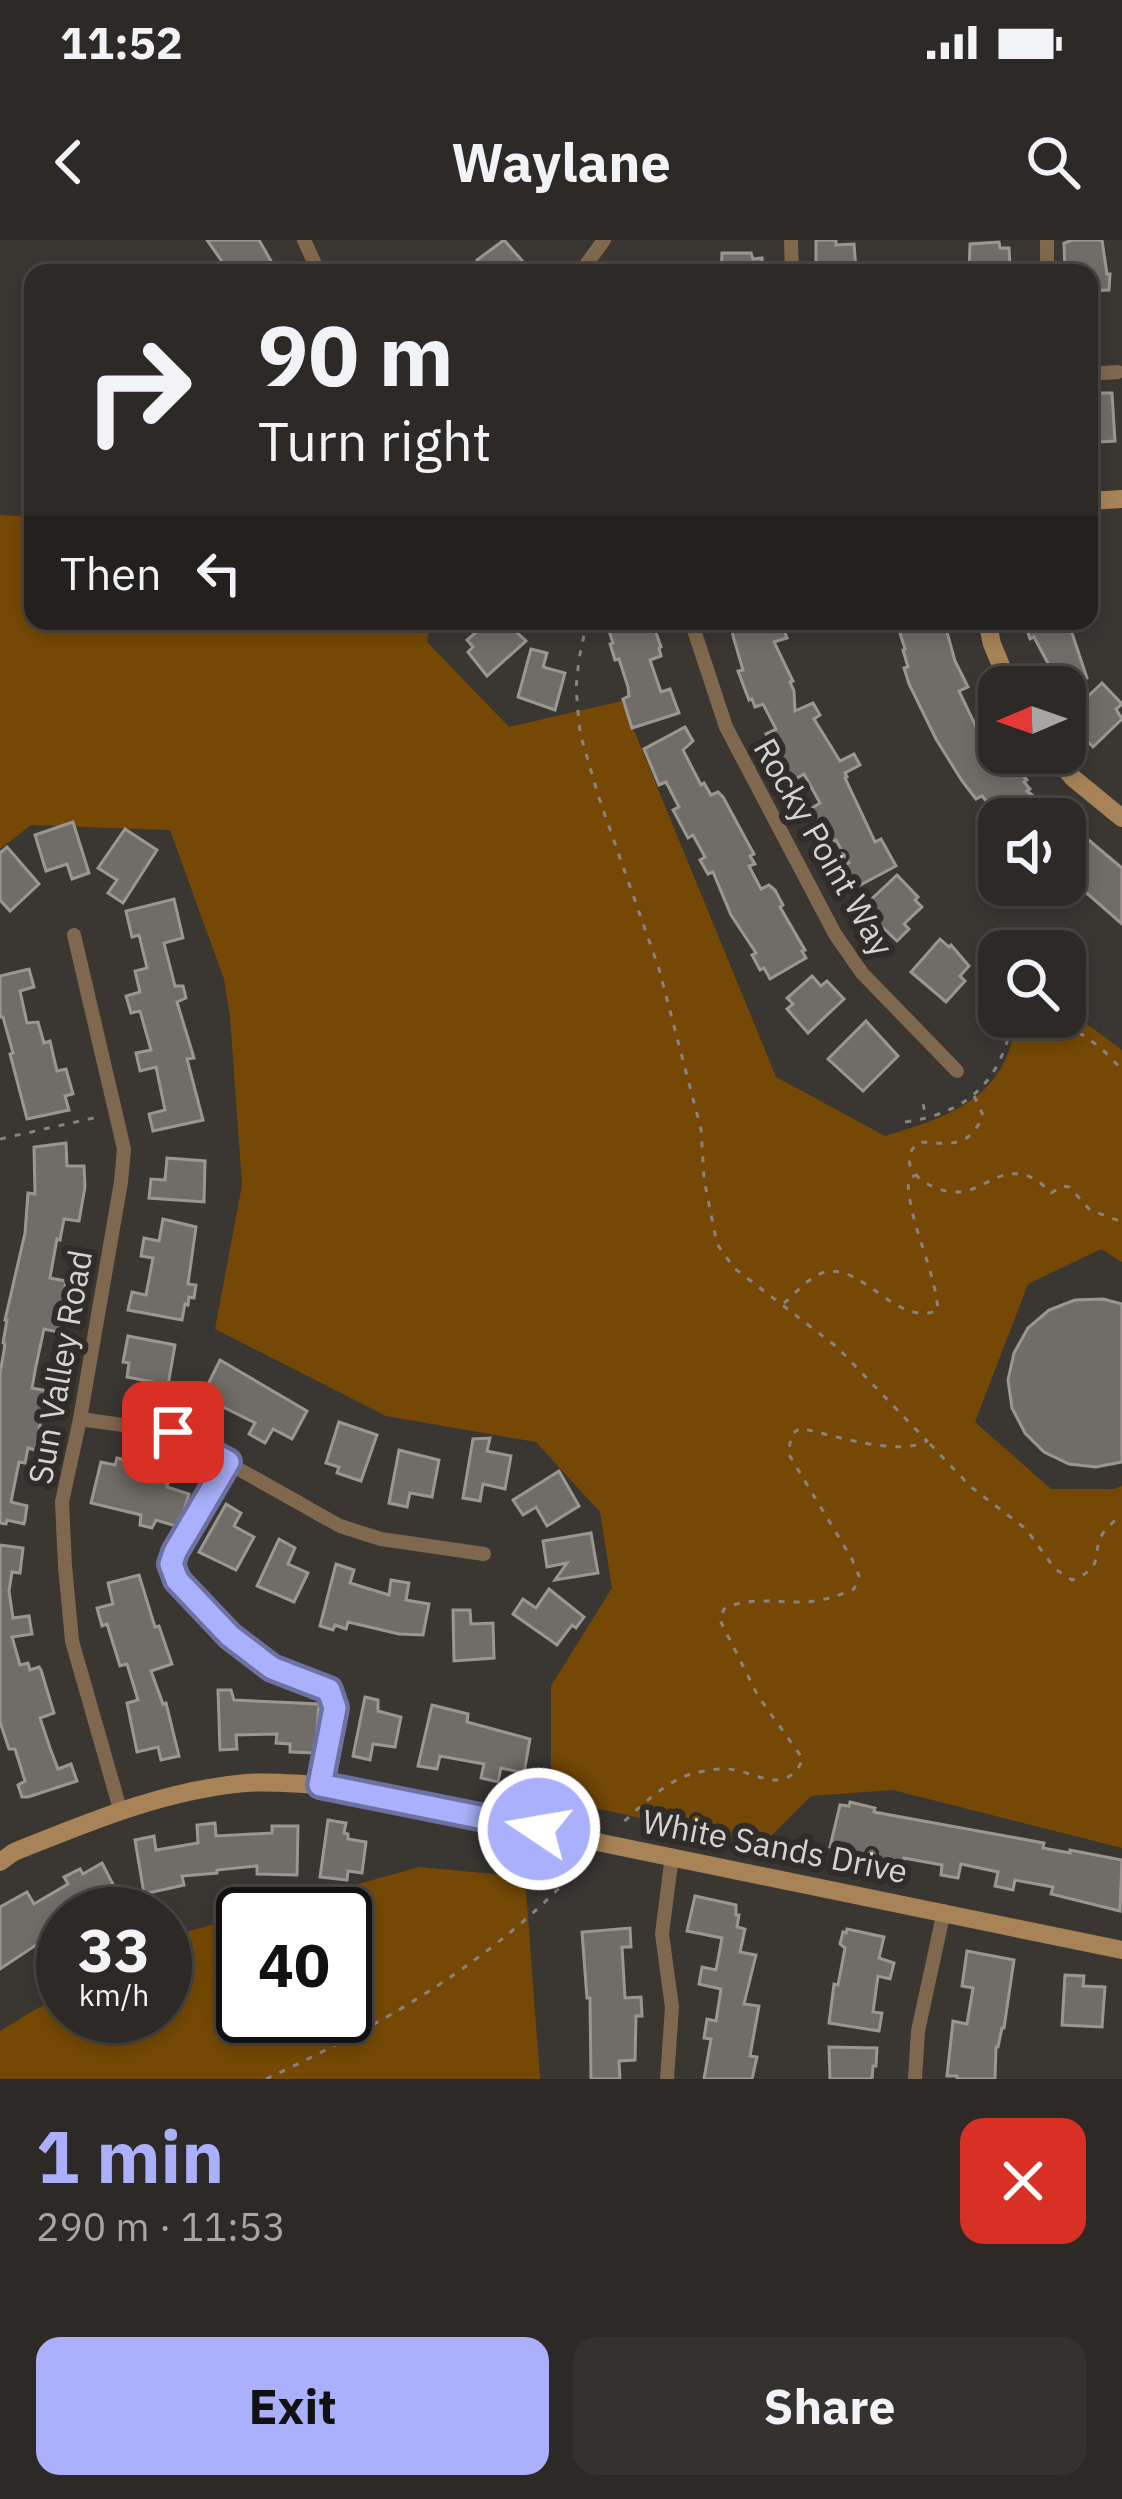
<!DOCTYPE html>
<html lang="en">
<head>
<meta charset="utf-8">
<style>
  :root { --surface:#2c2926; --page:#34312e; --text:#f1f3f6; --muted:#a6a6a7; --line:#484543; --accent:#aab0fb }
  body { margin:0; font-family:"IBM Plex Sans",sans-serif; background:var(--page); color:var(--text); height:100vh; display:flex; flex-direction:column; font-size:45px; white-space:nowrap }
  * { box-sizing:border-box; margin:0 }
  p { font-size:39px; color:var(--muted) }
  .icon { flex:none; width:66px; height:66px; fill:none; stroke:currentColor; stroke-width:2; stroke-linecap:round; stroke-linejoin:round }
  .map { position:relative; height:1839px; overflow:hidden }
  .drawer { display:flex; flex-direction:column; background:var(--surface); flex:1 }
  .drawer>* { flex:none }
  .guide { position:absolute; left:24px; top:24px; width:1074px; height:366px; border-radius:24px; box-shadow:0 6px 18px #0003,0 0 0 3px var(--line); background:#2c2926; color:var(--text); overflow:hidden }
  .needle { width:78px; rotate:268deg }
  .controls { position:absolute; left:978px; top:426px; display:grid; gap:24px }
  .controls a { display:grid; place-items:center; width:108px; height:108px; border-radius:24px; background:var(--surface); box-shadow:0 6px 18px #0003,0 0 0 3px var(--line); font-size:60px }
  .speed { position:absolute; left:36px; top:1647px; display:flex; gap:24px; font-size:60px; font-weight:700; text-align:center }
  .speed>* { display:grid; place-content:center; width:156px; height:156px; border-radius:50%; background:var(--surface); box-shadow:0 6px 18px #0003,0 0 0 3px var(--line); line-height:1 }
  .speed small { font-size:30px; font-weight:400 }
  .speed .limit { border:6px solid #111; border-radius:18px; background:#fff; color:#111 }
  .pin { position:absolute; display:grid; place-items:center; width:102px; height:102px; color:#fff; margin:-51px; border-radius:24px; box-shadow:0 6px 18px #0006 }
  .me { position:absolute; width:132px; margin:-66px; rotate:282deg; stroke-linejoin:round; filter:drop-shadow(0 0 9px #0008) }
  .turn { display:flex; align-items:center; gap:42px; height:252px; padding:0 36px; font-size:54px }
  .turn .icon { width:156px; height:156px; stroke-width:2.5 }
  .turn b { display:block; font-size:84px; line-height:102px }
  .then { display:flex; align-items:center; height:114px; padding:0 36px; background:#0003; gap:24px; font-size:45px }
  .round { display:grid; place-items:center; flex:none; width:126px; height:126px; border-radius:24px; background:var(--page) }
  .head { display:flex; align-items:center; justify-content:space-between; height:204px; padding:0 36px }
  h1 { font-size:72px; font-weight:700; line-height:90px; color:var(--accent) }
  .button { display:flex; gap:24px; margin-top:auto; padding:24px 36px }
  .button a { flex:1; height:138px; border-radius:24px; background:var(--accent); color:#111; font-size:48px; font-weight:700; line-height:138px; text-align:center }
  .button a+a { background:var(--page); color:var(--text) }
  .status { display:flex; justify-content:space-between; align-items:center; height:84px; padding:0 60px; background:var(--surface); direction:ltr }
  .status svg { height:33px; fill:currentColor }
  header { display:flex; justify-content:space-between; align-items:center; height:156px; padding:0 36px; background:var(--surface); font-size:54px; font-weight:700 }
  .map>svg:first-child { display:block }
  .green { fill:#754905 }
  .building { fill:#706d68; stroke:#9b9692; stroke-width:3 }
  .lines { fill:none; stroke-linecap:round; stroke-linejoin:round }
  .path { stroke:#868380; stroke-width:3; stroke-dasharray:6 9; stroke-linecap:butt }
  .lane { stroke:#80684e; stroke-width:6 }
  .street { stroke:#80684e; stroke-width:14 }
  .secondary { stroke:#a88358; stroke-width:18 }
  .route-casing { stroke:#6e72a3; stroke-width:30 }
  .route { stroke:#aab0fb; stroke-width:21 }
  .labels { text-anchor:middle; stroke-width:12; stroke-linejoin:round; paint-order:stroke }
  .street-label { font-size:33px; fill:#d6d4d2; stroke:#302c29 }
</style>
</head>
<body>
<div class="status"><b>11:52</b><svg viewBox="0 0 49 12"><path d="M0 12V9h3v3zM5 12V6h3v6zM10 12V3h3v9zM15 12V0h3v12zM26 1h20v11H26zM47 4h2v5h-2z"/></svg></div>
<header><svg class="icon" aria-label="back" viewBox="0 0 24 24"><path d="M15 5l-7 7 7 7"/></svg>Waylane<svg class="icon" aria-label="search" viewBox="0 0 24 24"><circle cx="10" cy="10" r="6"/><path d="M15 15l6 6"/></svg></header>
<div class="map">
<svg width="1122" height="1839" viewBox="0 0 1122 1839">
  <rect width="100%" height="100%" fill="#3a3733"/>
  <g class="green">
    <path d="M0,275l33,2v104h398l-4,21 82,85 113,-26 154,376 109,59c68,-20 124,-40 131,-119h49v-9l57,42v212l-21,-13 -73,35 -53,138 76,67h63l8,-3v362l-229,-58 -82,6 -49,49 -211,-47v-112l61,-98 -12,-76 -64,-70 -150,-26 -171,-87 27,-144 -12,-168 -6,-38 -54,-149 -139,-5 -31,24z"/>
    <path d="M419,1627l106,10 15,202h-540v-48l63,-38v23h102v-78l78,-22v100h102v-102h-93z"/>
  </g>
  <g class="building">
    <path d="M207,0h52l12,21 -18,12h-23z"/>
    <path d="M504,0l22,25 4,8h-42l-11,-13z"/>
    <path d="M816,0h20v5l18,-1 2,25 -40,2z"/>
    <path d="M1073,0h29l5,34h3l-1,16 -20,1v-18h-24l-1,-30z"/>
    <path d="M999,2l1,6h9l1,18 -23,2v5h-18l1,-29z"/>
    <path d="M722,13h29l2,6 9,-1 1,15h-42z"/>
    <path d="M1094,153h18l3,48 -16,1 -2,-10 -7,1 -1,-29 5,-2z"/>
    <path d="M489,381h4l7,8 7,-6 19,18 -39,35 -19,-24 5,-5 -6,-7z"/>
    <path d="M641,381h11l9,26 -2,1 2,8 -11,4 11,32 9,-3 9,24 -47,15 -9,-29 6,-3 -1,-9 -9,-28 -4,1 -5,-16 3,-1 -4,-12z"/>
    <path d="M739,381h42l6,17 -13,4 19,39 -3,1 4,9 1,20 18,-8 7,12 -6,4 26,42 14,-7 6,11 -15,8 2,4 -2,1 30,64 6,-3 15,27 -45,24 -11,-23 9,-4 -13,-23 -7,4 -5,-7 -2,1 -15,-27 13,-8 -16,-29 -12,7 -26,-47 10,-5 -13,-25 -8,3 -3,-8 -3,1 -11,-29 5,-1 -10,-34 -1,-7 9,-3z"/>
    <path d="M896,381h48l11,40 13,26 -9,4 20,42 9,-5 11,18v7h5l23,27 -3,2 6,7 -3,2 36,28h-62l-19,-23 -6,3 -14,-18 -26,-42 -27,-55 -5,-16 4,-1 -5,-17 2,-1z"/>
    <path d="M1024,381h44l19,57 -16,9h-23l-7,-12 10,-6 -17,-32 -4,2z"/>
    <path d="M531,409l16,4 -4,14 22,6 -10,37 -37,-13z"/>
    <path d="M1102,443l20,21 -6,5 6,10 -29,28 -28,-29z"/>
    <path d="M685,487l8,14 -10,9 18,35 3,-2 7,12 7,-3 5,5 31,57 -4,2 5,8 -6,2 12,23 8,-4 6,5 8,15 -3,2 25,43 -3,1 4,7 -36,21 -6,-11 -4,2 -8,-15 4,-2 -25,-38 -18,-43 -5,2 -8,-14 5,-3 -12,-22 -5,3 -15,-28 6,-3 -13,-25 -7,3 -15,-36z"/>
    <path d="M1065,580l57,48v56l-57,-50z"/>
    <path d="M73,582l16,51 -17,6 -5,-15 -21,7 -11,-36z"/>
    <path d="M125,589l32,21 -34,53 -15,-10 9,-13 -19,-12z"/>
    <path d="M7,607l32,37 -29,27 -10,-11v-47z"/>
    <path d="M897,635l21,22 -3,3 7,7 -18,17 5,5 -12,12 -35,-33z"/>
    <path d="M174,659l9,39 -19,5 11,43h8l3,12 -9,4 17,56 -7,1 16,61 -50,11 -4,-17 16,-4 -9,-43 -16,4 -4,-18 15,-3 -11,-39 -9,2 -5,-17 14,-4 -5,-21 12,-3 -8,-33 -7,2 -6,-26z"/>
    <path d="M940,699l9,8 2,-2 18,21 -9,10 5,5 -19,21 -35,-30z"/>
    <path d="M29,729l5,18 -14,4 7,32 11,-1 6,21 6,-2 7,30 9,-2 7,25 -8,2 4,14 -42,9 -17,-65 3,-1 -10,-36h-3v-41z"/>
    <path d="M812,736l9,10 6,-5 17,18 -36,34 -21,-24 6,-5 -6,-6z"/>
    <path d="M866,781l32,35 -35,35 -35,-32z"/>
    <path d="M66,903l1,23h17l1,21 -6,34 -15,-2 -4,21 -3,-1 -7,39 16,3 -8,51 -14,-3 -8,37 -4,22 15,3 -12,59 -7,-2 -3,15 -6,-1 -8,40 16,4 -2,14 -1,4 -17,-4 -1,4 -6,-1v-149l5,-30 -2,-1 4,-23h-2l20,-87 3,-40 7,1 -1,-47z"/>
    <path d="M167,918l38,3 -1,41 -55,-4 2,-19 14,1z"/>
    <path d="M163,979l33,8 -8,57 8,1 -2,13 -5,-1 -1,8 -3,-1 -3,16 -54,-10 4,-18 14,3 7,-37 -12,-2 3,-18 15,3z"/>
    <path d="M1103,1059l19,5v158l-26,5 -27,-3 -25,-12 -19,-19 -13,-25 -4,-28 6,-27 14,-25 21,-18 26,-10z"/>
    <path d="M128,1096l47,9 -7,40 -41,-8 2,-14 -6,-1z"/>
    <path d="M220,1120l87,51 -15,28 -19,-10 -8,14 -16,-9 6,-11 -38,-19 -6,12 -15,-8z"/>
    <path d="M339,1182l38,13 -16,46 -24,-8 2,-6 -13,-4z"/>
    <path d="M490,1198l-3,13 24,5 -6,33 -22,-5 -3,17 -17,-3 10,-59z"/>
    <path d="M399,1210l40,10 -7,37 -22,-4 -3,14 -18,-4z"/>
    <path d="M117,1218l25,6 -2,11 28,8 -1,4 22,7 -10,33 -23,-7 -4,8 -12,-3 1,-10 -50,-12 10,-41 14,3z"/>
    <path d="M559,1231l20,35 -32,20 -11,-19 -13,8 -10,-15z"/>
    <path d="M226,1264l15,9 -7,13 20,11 -18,33 -37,-18z"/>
    <path d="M591,1293l7,40 -43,7 12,-17 -20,4 -4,-26z"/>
    <path d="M279,1299l16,9 -7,16 20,9 -14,29 -37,-16z"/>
    <path d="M0,1305l23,3 -3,25 -8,-1 -3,19 4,27 16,-2 3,18 -20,3 8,28 8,-2 2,7 9,-3 2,3 13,43 -14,5 10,30 8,21 13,-5 6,17 -49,16h-6l-4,-12 7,-4 -10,-32h-6l-9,-27z"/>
    <path d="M336,1324l18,6 -4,13 39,12 2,-15 18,3 -3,17 23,4 -6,31 -24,-1 -51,-12 -2,7 -11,-4 -2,5 -13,-4z"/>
    <path d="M139,1335l16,52 4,-1 13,38 -21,7 12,33 3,-1 13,53 -18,4 -3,-13 -21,5 -10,-49 11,-3 -11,-36 -7,2 -13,-42 -5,2 -5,-18 16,-4 -5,-21z"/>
    <path d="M549,1349l35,28 -8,11 -4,-3 -15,20 -44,-31 10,-15 13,9z"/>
    <path d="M453,1370h17l1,14 22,-1 1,35 -40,3z"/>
    <path d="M218,1450h13l3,10 85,4 -4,49 -25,-1v-8l-14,-1 1,-9 -41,1 1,14 -17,1z"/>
    <path d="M365,1457l13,3v11l23,6 -6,30 -22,-3 -3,16 -17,-4z"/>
    <path d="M432,1465l36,9 -1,8 63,17 -6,34 -23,-5 -3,14 -17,-4 3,-14 -44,-8 -3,13 -19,-3z"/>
    <path d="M850,1562l25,6 -1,4 170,31 -1,5 27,5v-3l52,10 -2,51 -69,-17 2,-7 -38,-7 -2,10 -18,-4 3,-14 -37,-8 -3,14 -17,-3 1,-10 -38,-7 -1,9 -73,-20 10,-42 9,1z"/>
    <path d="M328,1580l18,3 -2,10 4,1v5l18,3 -4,31 -14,-2 -1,9 -27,-3z"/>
    <path d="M215,1583l1,13 56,-3v-7h26l-1,49 -40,-1v-8l-40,4v3l-35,3 2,9 -40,9 -9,-54 19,-4 2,14 42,-7 -1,-18z"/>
    <path d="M102,1623l16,31 -21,11 2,9h-36v16l-11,6 2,4 -15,9 -3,-4 -36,24v-62l27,-15 7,12 34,-20 -4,-7 16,-8 3,5z"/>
    <path d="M695,1656l41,9v10h3l-2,12 8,2 -5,23 16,3 -12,49 15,2 -9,50 7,1 -5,22h-48l7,-40 -7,-1 3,-19 9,2 5,-32 -22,-5 3,-17 14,3 6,-32 -35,-7z"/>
    <path d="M630,1688l1,19h-9l3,51 16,-1 1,19h-6l-1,44 -16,1 1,18h-29l-1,-81h-3l-5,-66z"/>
    <path d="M847,1689l37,8 -5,21 15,5 -4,16 -12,-3 -5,36 9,1 -3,18 -50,-8 5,-39 4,1 7,-37 -5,-4 3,-12 3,1z"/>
    <path d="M967,1711l47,9 -10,68h-2l-4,19h-2l-1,32h-38v-3h-10l6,-55 14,3 6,-36 -11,-2z"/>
    <path d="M1065,1735l19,1 -1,10 22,1 -3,40 -40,-2z"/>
    <path d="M829,1807l48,1 -1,18h-3l-1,13h-42z"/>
  </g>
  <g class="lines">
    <g class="path">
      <path d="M587,381l-8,38 -3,29 4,45 19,65 60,171 42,160 3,50 13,65 17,24 103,79 90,94c-27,16 -96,-6 -127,-13l-8,6 -4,19 64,106 7,17 -5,13c-16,7 -32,12 -49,13 -27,1 -57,-6 -81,7l-4,11 38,76 45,63c-18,39 -46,12 -76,10 -13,-1 -27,3 -39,6 -26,9 -50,34 -70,52"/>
      <path d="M1037,777c33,5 63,27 85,53"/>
      <path d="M992,791l16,5"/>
      <path d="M974,856l9,19c-14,35 -34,28 -64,27 -29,25 13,51 38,50 20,0 35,-16 53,-18 17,-2 30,7 41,19l12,-7 6,1 21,23 32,12"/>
      <path d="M923,864l3,12"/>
      <path d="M905,882c64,-9 97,-42 108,-105"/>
      <path d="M0,899l98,-22"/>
      <path d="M784,1063c12,-10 24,-25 38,-30 38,-14 75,56 116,37 -4,-45 -29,-85 -30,-130l7,-5"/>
      <path d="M930,1204l41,43 55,42 29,40 17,11c34,-13 18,-23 31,-47 4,-6 10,-10 15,-16h4"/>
      <path d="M266,1839c114,-53 228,-118 313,-212v-8"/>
    </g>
    <path class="lane" d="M228,1222l-54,90 -3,12 6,16 53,56 42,32 57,22 6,18 -14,73"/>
    <g class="street">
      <path d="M304,0l15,33"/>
      <path d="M791,0l1,33"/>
      <path d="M580,33l24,-33"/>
      <path d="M1047,33v-33"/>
      <path d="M1089,134l29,-2"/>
      <path d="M691,381l35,106 109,207 27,39 95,98"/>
      <path d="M74,695l50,214 -3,33 -41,237 -18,83 3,64 7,75 48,168"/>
      <path d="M80,1179l93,13 167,94 41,13 103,15"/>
      <path d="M667,1839l5,-72 -10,-73 10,-78"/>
      <path d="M915,1839l3,-48 26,-120"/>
    </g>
    <g class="secondary">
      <path d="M1089,261l33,-2"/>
      <path d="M987,381l5,23 18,43"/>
      <path d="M1052,513l21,25 49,40"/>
      <path d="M0,1622l14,-10c75,-30 150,-62 232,-69 24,-2 50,1 74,2l802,165"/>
    </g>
  </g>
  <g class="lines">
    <defs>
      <path id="route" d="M173,1192l55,30 -53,90 -4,12 6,16 53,56 42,32 57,22 6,18 -15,77 219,44"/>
    </defs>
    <use href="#route" class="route-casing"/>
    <use href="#route" class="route"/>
  </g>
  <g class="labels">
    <g class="street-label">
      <text transform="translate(824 607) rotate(60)" y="12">Rocky Point Way</text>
      <text transform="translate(60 1127) rotate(-80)" y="12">Sun Valley Road</text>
      <text transform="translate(775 1606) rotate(11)" y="12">White Sands Drive</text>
    </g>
  </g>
</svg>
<div class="controls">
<a><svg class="needle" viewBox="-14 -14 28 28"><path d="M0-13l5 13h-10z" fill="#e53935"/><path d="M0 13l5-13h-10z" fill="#a6a6a7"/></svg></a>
<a><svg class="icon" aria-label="sound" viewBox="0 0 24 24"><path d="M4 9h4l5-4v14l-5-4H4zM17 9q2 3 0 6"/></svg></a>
<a><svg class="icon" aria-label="search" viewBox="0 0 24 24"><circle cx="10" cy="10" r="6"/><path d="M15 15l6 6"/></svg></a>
</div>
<div class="speed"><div>33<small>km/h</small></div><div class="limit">40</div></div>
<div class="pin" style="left:173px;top:1192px;background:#d93025"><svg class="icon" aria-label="arrive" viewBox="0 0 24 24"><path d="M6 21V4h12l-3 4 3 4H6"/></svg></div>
<svg class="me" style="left:539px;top:1589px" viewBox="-20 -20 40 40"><circle r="17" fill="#aab0fb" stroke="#fff" stroke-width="3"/><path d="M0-11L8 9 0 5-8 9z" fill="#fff"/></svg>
<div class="guide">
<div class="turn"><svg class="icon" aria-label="right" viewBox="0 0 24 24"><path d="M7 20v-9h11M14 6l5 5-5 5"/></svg><div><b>90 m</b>Turn right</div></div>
<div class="then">Then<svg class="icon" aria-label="left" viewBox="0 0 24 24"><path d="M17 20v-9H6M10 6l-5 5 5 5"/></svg></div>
</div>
</div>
<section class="drawer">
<div class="head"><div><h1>1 min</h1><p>290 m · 11:53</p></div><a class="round" style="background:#d93025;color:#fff"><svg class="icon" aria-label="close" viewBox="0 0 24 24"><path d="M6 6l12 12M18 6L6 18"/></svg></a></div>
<div class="button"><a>Exit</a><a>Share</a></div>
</section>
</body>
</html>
